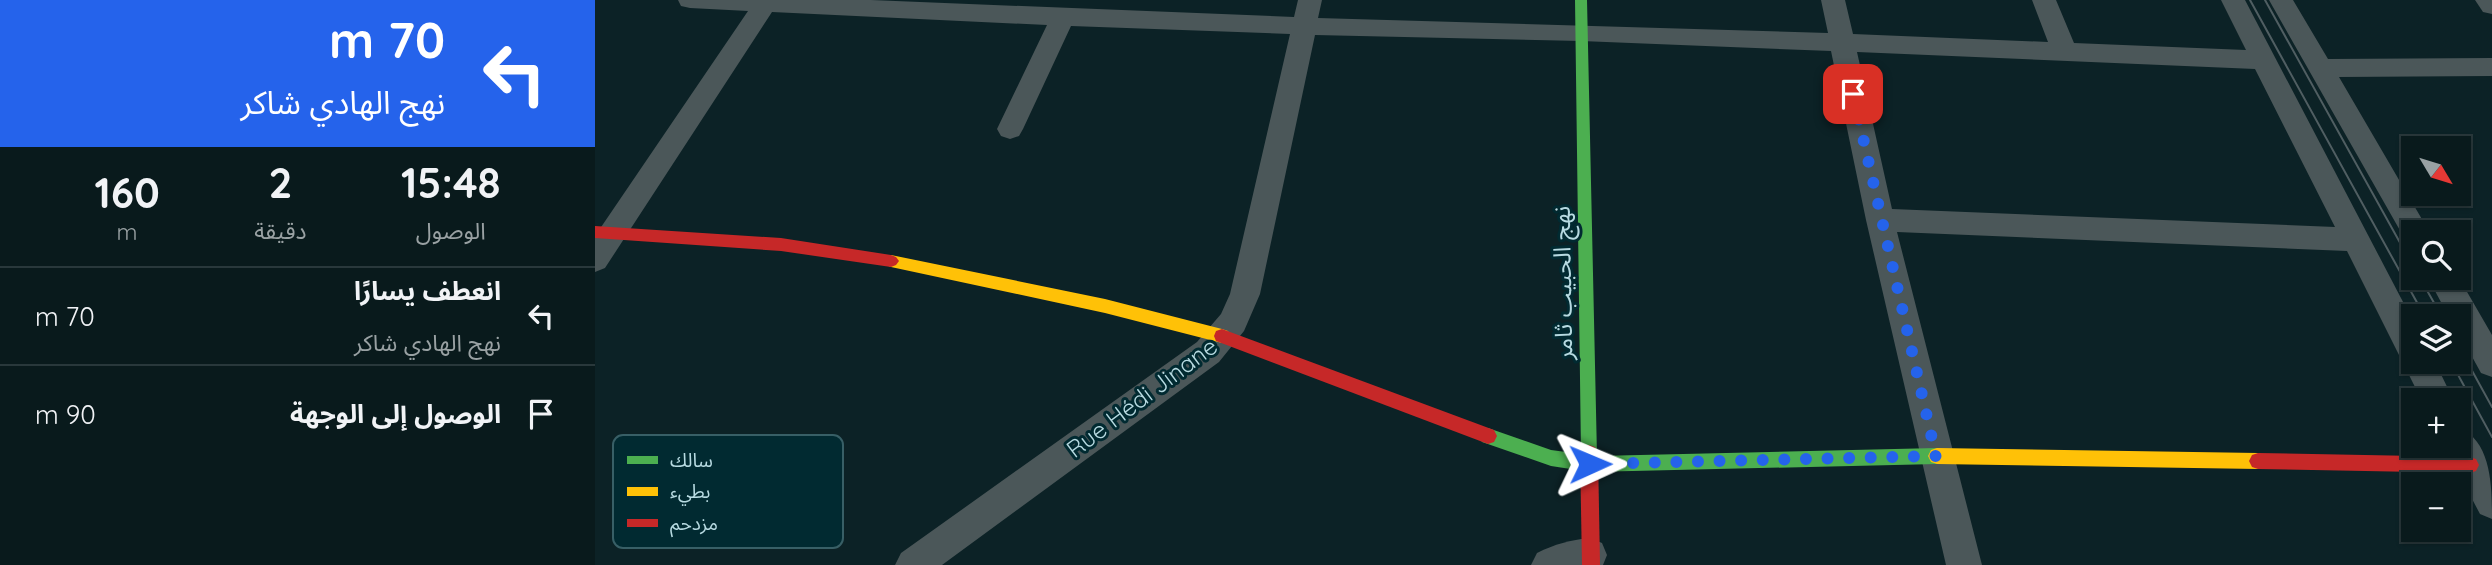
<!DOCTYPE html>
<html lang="ar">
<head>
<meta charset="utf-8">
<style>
  :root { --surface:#091a1c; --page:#122325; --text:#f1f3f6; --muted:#99a1a3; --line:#29383b }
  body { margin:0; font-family:Quicksand,"Noto Sans Arabic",sans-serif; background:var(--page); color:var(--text); direction:rtl; height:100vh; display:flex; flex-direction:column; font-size:26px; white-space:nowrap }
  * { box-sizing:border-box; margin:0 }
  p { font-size:23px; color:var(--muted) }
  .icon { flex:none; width:38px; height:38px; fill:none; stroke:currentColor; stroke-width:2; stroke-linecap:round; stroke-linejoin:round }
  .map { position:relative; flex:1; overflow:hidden; direction:ltr }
  .details { display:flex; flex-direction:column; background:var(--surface); width:595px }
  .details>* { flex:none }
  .banner { background:#2563eb; color:#fff; overflow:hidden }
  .needle { width:46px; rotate:128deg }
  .fabs { position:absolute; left:1806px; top:136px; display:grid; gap:14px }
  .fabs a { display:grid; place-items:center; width:70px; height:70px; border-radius:0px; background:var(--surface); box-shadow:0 2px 5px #0004,0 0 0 2px var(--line); font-size:35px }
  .pin { position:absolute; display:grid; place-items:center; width:60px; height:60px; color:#fff; margin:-30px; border-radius:14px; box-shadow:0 4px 10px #0006 }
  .me { position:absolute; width:77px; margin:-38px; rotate:89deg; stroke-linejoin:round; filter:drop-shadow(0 0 5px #0008) }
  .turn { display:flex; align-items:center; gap:24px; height:147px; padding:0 35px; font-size:32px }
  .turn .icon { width:91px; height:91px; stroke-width:2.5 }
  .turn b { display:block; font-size:49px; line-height:60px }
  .eta { display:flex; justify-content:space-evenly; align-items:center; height:119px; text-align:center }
  .eta b { font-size:42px; font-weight:700; line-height:49px }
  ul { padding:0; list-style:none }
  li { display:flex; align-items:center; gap:21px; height:98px; padding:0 35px; border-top:2px solid var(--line) }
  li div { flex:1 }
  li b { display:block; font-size:26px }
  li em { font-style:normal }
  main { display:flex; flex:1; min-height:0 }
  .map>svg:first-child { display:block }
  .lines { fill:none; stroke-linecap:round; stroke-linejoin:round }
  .street { fill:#4b5759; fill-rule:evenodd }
  .fast { fill:#4caf50; fill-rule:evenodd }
  .slow { fill:#ffc107; fill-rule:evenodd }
  .jam { fill:#c62828; fill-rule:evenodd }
  .tram { stroke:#505e62; stroke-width:2 }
  .route { stroke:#2563eb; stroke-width:12; stroke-dasharray:0 21.6 }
  .labels { text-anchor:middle; stroke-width:6; stroke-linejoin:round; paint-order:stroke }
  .street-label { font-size:24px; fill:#b7dae1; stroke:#012a31 }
  .key { fill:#012a31; stroke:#385f66; stroke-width:2 }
  .key-label { font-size:19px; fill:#b7dae1 }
</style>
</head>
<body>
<main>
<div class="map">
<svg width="1897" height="565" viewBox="0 0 1897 565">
  <rect width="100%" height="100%" fill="#0c2226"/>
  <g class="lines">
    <g class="street">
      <path d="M83,0h193l423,17 4,-17h24l-4,18 510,15 -7,-33h24l8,34 195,8 -16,-42h24l18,43 172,7 -25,-50h24l168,321v41h22l19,39h-32l-75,-150 -450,-19 85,333h-36l-80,-345 -35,-169 -250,-10 -266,-6 -55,259 -16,37 -25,31 -277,203h-47l6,-12 296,-211 24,-28 9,-20 60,-260 -219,-8 -48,103 -4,7 -9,3 -9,-3 -4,-7 50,-104 -275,-13 -167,256 -10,4v-36l153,-225 -58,-3 -9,-2zM1262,52l398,17 80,158 -443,-18z"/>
      <path d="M1674,0h24l35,59 164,-1v18l-153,1 91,156h-17v11l-7,-3z"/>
      <path d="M1880,0h17v14l-9,-2z"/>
      <path d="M1833,278h31l33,57v42l-11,-4 -22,-40v-16h-10z"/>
      <path d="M1864,428c33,13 33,60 33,91l-12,-5 -36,-68h15z"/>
      <path d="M995,538l12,5 5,12 -4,10h-72l6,-12c18,-9 33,-13 53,-15z"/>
    </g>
    <path class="fast" d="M980,0h12l10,456 340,-8 6,2 3,6 -3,6 -6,2 -347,8 -39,-6 -69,-24 -3,-6 3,-6 6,-2 63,22 30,4z"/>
    <g class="slow">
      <path d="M296,255l214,44 117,30 6,2 2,5 -2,5 -6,2 -117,-30 -214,-46 -5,-2 -3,-4 3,-4z"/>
      <path d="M1342,448l321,5 6,2 3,6 -3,6 -6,2 -321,-5 -6,-2 -3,-6 3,-6z"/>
    </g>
    <g class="jam">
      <path d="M0,226l186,12 110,17 5,2 3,4 -3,4 -5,2 -110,-16 -186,-13z"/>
      <path d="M627,329l272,101 3,6 -3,6 -6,2 -272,-103 -2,-5 2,-5z"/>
      <path d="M994,445l6,2 3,6 2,112h-18l-2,-112 3,-6z"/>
      <path d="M1663,453l212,4 6,2 3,6 -3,6 -6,2 -212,-4 -6,-2 -3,-6 3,-6z"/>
    </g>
    <g class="tram">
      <path d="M1655,0l175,317"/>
      <path d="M1670,0l148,266"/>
      <path d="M1825,278l22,39"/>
      <path d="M1864,347l33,60"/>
      <path d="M1856,362l41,75"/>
    </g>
  </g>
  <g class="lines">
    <path class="route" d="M995,464l346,-8 -83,-362"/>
  </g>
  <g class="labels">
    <g class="street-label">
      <text transform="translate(968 283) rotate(-91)" y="8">نهج الحبيب ثامر</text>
      <text transform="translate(547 398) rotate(-37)" y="8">Rue Hédi Jinane</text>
    </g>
  </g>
  <rect x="18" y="435" width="230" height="113" rx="10" class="key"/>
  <rect x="32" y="456" width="31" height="8" fill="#4caf50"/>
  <rect x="32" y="487" width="31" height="9" fill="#ffc107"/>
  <rect x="32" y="519" width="31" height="8" fill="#c62828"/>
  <g class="key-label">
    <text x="75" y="467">سالك</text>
    <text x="75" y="498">بطيء</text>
    <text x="75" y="530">مزدحم</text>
  </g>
</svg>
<div class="fabs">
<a><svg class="needle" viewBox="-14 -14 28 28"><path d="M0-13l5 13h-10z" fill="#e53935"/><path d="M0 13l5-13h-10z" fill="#99a1a3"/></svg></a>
<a><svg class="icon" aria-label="search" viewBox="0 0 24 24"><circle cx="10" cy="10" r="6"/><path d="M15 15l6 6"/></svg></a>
<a><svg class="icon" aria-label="layers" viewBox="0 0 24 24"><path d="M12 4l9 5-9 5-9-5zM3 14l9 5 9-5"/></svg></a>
<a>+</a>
<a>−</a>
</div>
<div class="pin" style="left:1258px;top:94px;background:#d93025"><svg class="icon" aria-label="arrive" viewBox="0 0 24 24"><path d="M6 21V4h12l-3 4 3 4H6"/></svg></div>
<svg class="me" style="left:995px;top:464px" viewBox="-20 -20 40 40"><path d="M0-17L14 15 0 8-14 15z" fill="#2563eb" stroke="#fff" stroke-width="4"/></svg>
</div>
<section class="details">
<div class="banner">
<div class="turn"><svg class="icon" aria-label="left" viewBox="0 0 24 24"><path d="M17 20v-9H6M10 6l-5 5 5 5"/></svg><div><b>70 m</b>نهج الهادي شاكر</div></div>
</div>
<div class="eta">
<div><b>15:48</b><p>الوصول</p></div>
<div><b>2</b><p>دقيقة</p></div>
<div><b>160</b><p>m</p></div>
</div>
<ul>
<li><svg class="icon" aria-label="left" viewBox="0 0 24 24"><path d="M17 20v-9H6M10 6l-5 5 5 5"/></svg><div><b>انعطف يسارًا</b><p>نهج الهادي شاكر</p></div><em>70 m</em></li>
<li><svg class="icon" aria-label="arrive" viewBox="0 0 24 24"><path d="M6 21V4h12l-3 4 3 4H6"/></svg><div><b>الوصول إلى الوجهة</b></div><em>90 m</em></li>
</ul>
</section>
</main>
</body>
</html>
